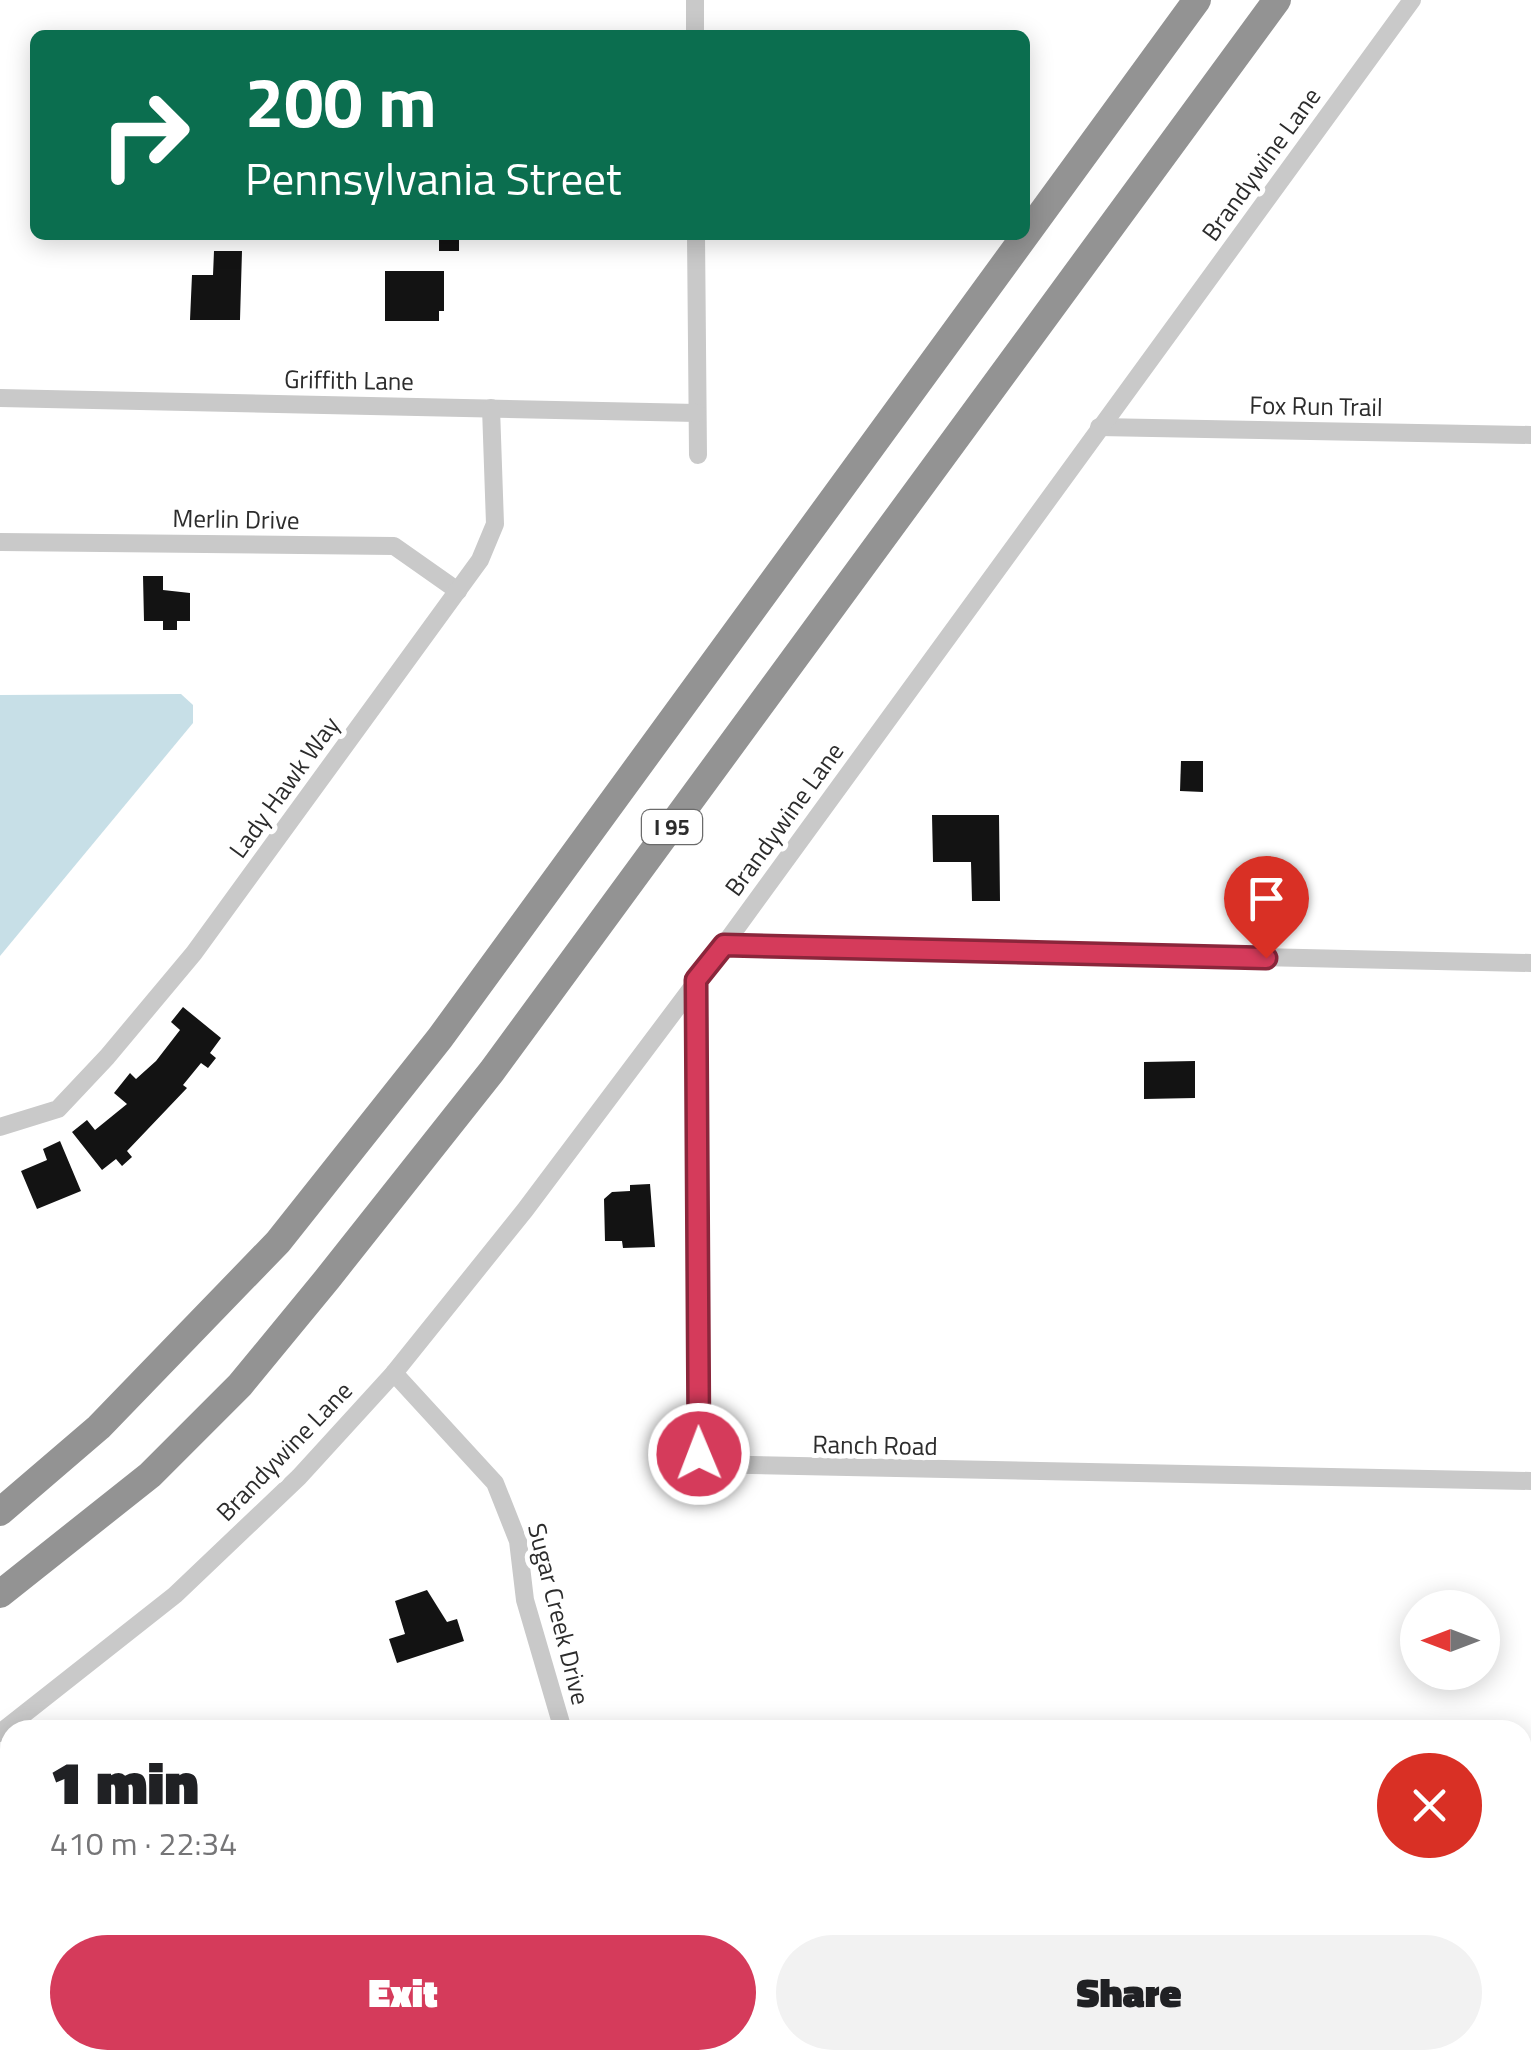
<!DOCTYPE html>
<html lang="en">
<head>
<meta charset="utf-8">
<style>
  :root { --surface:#fff; --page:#f2f2f2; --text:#202124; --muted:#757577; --accent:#d53b5b }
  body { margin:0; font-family:"Titillium Web",sans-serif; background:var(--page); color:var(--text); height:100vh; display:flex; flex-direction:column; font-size:38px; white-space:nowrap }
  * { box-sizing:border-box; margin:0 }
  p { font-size:32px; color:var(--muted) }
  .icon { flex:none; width:55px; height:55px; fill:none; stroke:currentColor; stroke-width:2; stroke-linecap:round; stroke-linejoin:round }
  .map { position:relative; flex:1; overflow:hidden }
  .drawer { position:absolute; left:0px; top:1720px; width:1532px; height:350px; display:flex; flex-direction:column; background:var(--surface); border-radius:30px 30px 0 0; box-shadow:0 5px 25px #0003 }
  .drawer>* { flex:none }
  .guide { position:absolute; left:30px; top:30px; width:1000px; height:210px; border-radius:15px; box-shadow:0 5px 25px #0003; background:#0b6e4f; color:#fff; overflow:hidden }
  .needle { width:65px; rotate:270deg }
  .tools { position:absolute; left:1400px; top:1590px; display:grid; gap:20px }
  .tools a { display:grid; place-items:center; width:100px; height:100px; border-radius:50%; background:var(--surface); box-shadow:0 5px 25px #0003; font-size:50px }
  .pin { position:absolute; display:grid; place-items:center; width:85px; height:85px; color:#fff; margin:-102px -42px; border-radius:50% 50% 50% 0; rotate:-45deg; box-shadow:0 0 10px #0007 }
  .pin .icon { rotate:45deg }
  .me { position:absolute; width:110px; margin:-55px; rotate:359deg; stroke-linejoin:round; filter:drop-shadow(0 0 8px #0008) }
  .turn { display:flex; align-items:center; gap:35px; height:210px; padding:0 50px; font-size:45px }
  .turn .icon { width:130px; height:130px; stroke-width:2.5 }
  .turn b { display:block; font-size:70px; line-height:85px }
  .round { display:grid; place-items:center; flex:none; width:105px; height:105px; border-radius:52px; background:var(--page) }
  .head { display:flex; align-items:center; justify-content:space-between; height:170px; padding:0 50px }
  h1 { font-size:60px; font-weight:800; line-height:75px }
  .button { display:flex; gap:20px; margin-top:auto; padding:20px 50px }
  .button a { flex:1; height:115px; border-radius:60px; background:var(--accent); color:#fff; font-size:40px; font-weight:800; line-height:115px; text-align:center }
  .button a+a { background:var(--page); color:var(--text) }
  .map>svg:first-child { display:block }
  .water { fill:#c7dfe7 }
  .building { fill:#131313 }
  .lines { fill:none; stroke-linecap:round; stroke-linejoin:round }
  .minor { stroke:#c9c9c9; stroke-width:18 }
  .highway { stroke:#939393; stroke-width:28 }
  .route-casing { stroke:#8a263b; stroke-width:25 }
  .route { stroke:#d53b5b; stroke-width:18 }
  .labels { text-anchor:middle; stroke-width:10; stroke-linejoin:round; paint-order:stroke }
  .shield { fill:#fff; stroke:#6b6b6b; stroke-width:2.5 }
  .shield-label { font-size:22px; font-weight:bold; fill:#2c2c2c }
  .street-label { font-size:25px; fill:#2c2c2c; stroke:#fff }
</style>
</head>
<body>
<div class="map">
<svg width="1531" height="2070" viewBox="0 0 1531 2070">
  <rect width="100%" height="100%" fill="#fff"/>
  <path class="water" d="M181,694l12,11v18l-193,233v-261z"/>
  <g class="building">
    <rect x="439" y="235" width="20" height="16"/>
    <path d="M214,251h28l-2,69h-50l2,-45h21z"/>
    <path d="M385,271h59v40h-5v10h-54z"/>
    <path d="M143,576h20v14l27,3v28h-13v9h-14v-9h-19z"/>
    <path d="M1181,761h22v31l-23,-1z"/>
    <path d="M932,815h67l1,86h-28l-1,-39h-38z"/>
    <path d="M183,1007l38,31 -11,15 6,5 -8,10 -7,-5 -18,22 4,3 -60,63 5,6 -10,9 -6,-7 -14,11 -30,-38 15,-12 8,10 32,-26 -13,-11 16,-20 6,6 20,-18 24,-31 -9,-8z"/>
    <path d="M1195,1061v37l-51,1v-37z"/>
    <path d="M60,1141l21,50 -44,18 -16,-38 26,-11 -4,-11z"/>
    <path d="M650,1184l5,63 -32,1 -1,-7h-17l-1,-42 8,-7 18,-1v-6z"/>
    <path d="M427,1590l20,32 10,-3 7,22 -67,22 -8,-24 16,-5 -10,-33z"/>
  </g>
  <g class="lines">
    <g class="minor">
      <path d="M695,0v35"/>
      <path d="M696,235l2,220"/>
      <path d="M0,398l697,15"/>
      <path d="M1099,427l432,8"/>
      <path d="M0,542l394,4 64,45"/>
      <path d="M724,945l807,18"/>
      <path d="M696,980l2,465 6,19 827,17"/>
      <path d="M0,1127l58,-18 49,-52 87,-104 286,-393 15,-36 -4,-116"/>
      <path d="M394,1373l101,110 23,58 7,59 38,130"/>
      <path d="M0,1733l175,-138 124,-118 95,-104 131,-163 199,-265 688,-945"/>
      <path d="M673,2060l2,10"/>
      <path d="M971,2060v10"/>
      <path d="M1265,2060v10"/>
    </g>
    <g class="highway">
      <path d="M0,1512l99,-85 179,-185 162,-204 757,-1038"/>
      <path d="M0,1594l150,-119 90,-90 88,-107 164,-207 785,-1071"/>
    </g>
  </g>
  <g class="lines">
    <defs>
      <path id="route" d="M699,1454l-3,-474 28,-35 542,13"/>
    </defs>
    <use href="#route" class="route-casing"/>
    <use href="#route" class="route"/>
  </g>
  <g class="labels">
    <rect class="shield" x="642" y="810" width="60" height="34" rx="8"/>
    <g class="shield-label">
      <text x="672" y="835">I 95</text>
    </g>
    <g class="street-label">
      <text transform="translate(1261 164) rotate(-54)" y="9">Brandywine Lane</text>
      <text transform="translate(349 380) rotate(1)" y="9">Griffith Lane</text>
      <text transform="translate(1316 406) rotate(1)" y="9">Fox Run Trail</text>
      <text transform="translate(236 519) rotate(1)" y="9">Merlin Drive</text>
      <text transform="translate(284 787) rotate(-54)" y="9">Lady Hawk Way</text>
      <text transform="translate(784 819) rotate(-54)" y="9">Brandywine Lane</text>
      <text transform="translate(875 1445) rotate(1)" y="9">Ranch Road</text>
      <text transform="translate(284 1451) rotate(-46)" y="9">Brandywine Lane</text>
      <text transform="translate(559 1614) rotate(76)" y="9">Sugar Creek Drive</text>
    </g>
  </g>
</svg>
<div class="tools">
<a><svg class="needle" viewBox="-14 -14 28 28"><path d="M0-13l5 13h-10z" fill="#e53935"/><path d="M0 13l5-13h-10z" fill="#757577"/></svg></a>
</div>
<div class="pin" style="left:1266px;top:958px;background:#d93025"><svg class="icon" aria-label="arrive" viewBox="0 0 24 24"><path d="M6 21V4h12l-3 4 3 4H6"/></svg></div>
<svg class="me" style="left:699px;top:1454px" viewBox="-20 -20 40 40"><circle r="17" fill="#d53b5b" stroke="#fff" stroke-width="3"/><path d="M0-11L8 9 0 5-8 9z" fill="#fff"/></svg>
<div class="guide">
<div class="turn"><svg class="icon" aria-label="right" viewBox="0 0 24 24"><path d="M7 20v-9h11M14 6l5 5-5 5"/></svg><div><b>200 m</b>Pennsylvania Street</div></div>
</div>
<section class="drawer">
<div class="head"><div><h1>1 min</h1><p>410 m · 22:34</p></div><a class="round" style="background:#d93025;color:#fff"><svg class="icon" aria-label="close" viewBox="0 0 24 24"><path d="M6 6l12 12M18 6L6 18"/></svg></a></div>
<div class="button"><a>Exit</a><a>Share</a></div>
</section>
</div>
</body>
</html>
